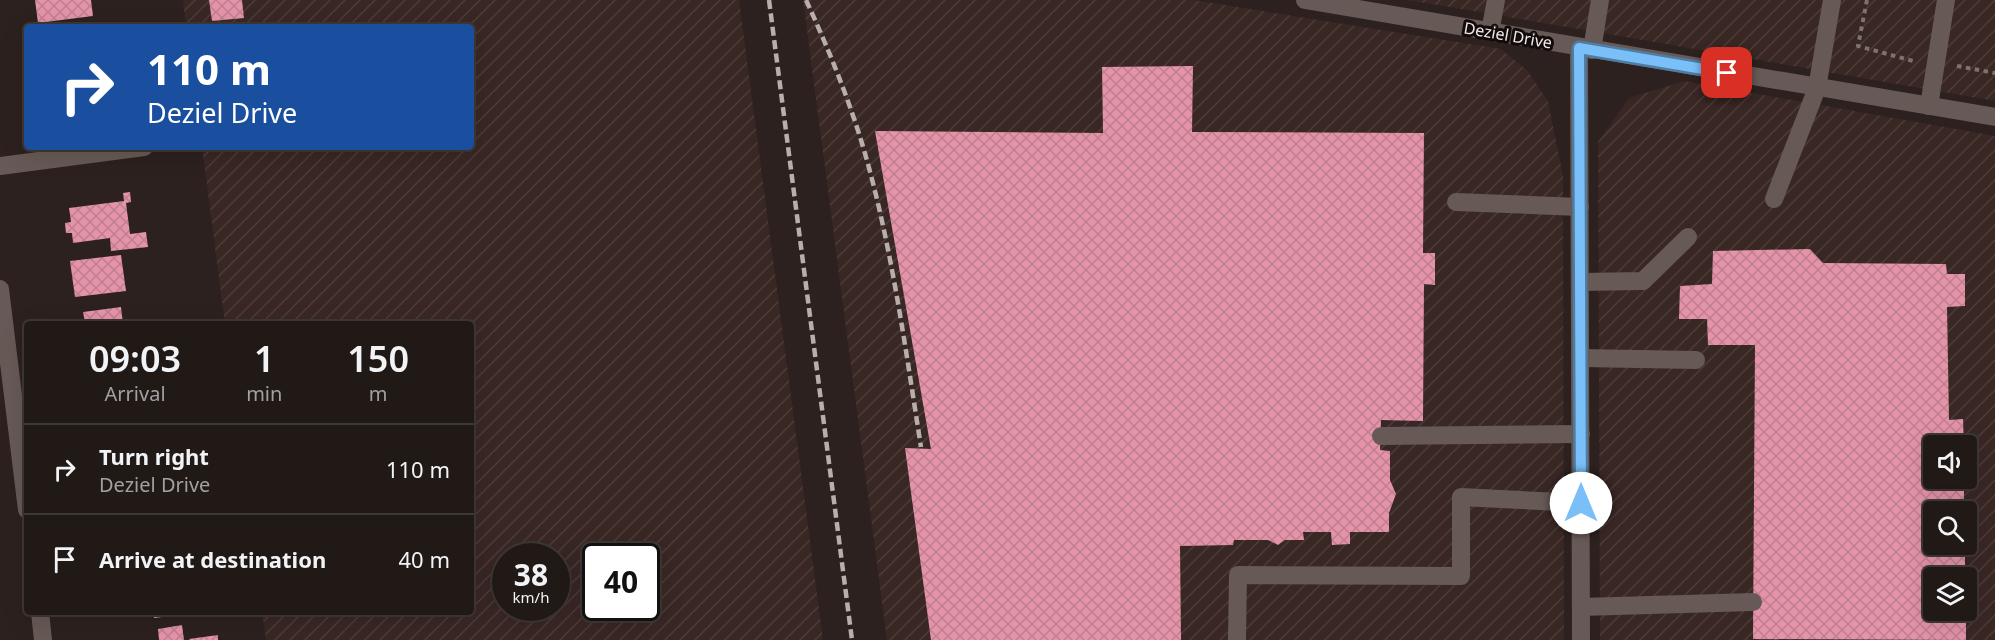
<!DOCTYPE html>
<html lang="en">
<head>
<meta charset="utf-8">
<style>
  :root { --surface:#211916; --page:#29221f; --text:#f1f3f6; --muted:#a2a0a1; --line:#3e3835 }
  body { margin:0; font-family:"Noto Sans",sans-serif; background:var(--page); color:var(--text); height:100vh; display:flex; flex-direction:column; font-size:22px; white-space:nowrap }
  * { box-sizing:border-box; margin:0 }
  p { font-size:20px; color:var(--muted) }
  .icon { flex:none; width:33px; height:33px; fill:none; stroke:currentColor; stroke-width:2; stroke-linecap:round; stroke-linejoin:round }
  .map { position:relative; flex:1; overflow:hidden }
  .details { position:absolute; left:24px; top:321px; width:450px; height:294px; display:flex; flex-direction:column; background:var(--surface); border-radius:6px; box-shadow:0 6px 24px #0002,0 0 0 2px var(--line) }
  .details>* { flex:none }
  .top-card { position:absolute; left:24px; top:24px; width:450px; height:126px; border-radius:6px; box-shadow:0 6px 24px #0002,0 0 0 2px var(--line); background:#1a4fa0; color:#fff; overflow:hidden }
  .tools { position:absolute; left:1923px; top:435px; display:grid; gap:12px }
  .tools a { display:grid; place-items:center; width:54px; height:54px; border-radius:6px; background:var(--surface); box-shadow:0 6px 24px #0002,0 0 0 2px var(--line); font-size:30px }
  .speed { position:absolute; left:492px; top:543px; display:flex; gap:12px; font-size:30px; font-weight:700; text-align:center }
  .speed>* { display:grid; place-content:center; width:78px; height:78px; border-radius:50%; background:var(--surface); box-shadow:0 6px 24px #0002,0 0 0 2px var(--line); line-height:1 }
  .speed small { font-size:15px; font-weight:400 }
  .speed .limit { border:3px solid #111; border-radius:9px; background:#fff; color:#111 }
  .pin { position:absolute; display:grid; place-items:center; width:51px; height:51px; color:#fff; margin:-26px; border-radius:12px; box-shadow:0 3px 9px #0006 }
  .me { position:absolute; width:66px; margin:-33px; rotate:0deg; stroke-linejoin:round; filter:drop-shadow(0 0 4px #0008) }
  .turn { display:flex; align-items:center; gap:21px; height:126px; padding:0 24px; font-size:27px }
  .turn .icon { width:78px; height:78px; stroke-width:2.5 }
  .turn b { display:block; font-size:42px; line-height:51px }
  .eta { display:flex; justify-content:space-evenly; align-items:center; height:102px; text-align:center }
  .eta b { font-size:36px; font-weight:600; line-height:42px }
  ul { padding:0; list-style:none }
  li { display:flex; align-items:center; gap:18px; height:90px; padding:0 24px; border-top:2px solid var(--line) }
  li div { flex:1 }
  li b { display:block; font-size:22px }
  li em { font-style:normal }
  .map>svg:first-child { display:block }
  .industrial { fill:url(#industrial-furrows); fill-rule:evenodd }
  .building { fill:url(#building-cross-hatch) }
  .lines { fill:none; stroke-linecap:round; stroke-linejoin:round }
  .path { stroke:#7c7270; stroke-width:4; stroke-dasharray:4.5 4.5; stroke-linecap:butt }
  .minor { stroke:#675956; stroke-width:18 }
  .rail { stroke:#b8afad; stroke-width:4.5; stroke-dasharray:9 4.5; stroke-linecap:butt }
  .route-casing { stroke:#4f7ca1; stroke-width:15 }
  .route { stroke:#7abff8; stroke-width:10 }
  .labels { text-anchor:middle; stroke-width:6; stroke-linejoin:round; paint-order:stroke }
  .street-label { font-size:16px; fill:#f1e8e7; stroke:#110c0b }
</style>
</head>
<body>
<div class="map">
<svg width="1995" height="640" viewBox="0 0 1995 640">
  <defs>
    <pattern id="industrial-furrows" width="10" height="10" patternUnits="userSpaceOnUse" patternTransform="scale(1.5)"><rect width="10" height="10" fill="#392724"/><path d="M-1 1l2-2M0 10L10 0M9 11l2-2" fill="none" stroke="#4c3c39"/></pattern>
    <pattern id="building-cross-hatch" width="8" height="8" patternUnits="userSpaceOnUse" patternTransform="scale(1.5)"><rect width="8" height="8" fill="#e593a9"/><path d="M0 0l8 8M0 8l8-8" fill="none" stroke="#be8090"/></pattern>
  </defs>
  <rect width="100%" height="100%" fill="#2c211e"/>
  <g class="industrial">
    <path d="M183,0h556l84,640h-557l-4,-28h209v-288h-246l-23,-177h269v-120h-285zM506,556h50v52h-50zM596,556h50v52h-50z"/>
    <path d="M803,0h391l307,49 26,21 21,31 15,75 1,464h-677z"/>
    <path d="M1408,0h587v101l-364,-63z"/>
    <path d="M1684,81l311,55v504h-395l-2,-498 31,-44zM1934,446h32v32h-32zM1934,512h32v32h-32zM1934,578h32v32h-32z"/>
  </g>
  <g class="building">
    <path d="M35,0h56l2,16 -55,7z"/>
    <path d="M209,0h33l2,18 -32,3z"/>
    <path d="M1193,66l-1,66 232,1 -1,120h12v32l-11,-1 -1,137 -42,-1 -1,30 10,1v29l6,14 -7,19v19h-39v12l-18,1 -1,-13h-28l1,8h-19l-7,5 -10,-5h-34l-1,5 -53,1 1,94h-250l-26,-192 26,1 -56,-318 228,2 -1,-66z"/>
    <path d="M130,192l1,10 -5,1 4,31 16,-2 2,15 -37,4 -1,-13 -37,5 -1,-10h-6l-1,-10 6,-1 -2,-14 55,-7 -1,-8z"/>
    <path d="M1810,249l13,14 123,1 1,10h18v32l-18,1 2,113 14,-1 1,27h-30v32h30v34h-30v32h31v34h-31v32h32v30l-213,-1 2,-294h-47l-1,-26h-28l1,-33 32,-2 1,-33z"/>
    <path d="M121,255l5,36 -51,6 -5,-36z"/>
    <path d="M121,307l2,17h-46l8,-2 -2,-10z"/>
    <path d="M153,612h25l1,3 -25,3z"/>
    <path d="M182,625l2,15h-25l-1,-11z"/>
    <path d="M218,635v5h-28l-1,-1z"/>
  </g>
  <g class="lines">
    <g class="path">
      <path d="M1867,0l-9,46 55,15"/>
      <path d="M1957,66l38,7"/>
    </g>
    <g class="minor">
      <path d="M1305,0l690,117"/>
      <path d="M1490,32l6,-32"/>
      <path d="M1579,48l2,592"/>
      <path d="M1592,50l8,-50"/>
      <path d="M1929,106l17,-106"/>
      <path d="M0,166l144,-19"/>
      <path d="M1774,199l43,-111 15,-88"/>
      <path d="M1456,202l124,5"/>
      <path d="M1580,282l63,-1 45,-44"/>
      <path d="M0,289l27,221"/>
      <path d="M1580,358l116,2"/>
      <path d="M1381,436l200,-2"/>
      <path d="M1581,607l172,-5"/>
      <path d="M40,612l3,28"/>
      <path d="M1237,640l1,-65 223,1v-79l120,6"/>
    </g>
    <g class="rail">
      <path d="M769,0l83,640"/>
      <path d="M806,0c23,50 45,104 60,157 26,92 40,195 55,290"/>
    </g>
  </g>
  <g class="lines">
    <defs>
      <path id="route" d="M1581,503l-2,-455 148,25"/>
    </defs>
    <use href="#route" class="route-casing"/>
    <use href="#route" class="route"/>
  </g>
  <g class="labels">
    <g class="street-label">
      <text transform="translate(1508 35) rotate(10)" y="6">Deziel Drive</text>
    </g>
  </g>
</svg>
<div class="tools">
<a><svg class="icon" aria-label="sound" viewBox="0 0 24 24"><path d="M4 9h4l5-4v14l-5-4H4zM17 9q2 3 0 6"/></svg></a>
<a><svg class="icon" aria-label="search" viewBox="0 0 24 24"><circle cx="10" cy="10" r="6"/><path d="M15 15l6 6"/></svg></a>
<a><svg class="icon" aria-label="layers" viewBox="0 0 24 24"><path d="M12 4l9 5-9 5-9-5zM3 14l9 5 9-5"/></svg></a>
</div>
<div class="speed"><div>38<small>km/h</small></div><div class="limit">40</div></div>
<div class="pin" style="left:1727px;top:73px;background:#d93025"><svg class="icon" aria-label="arrive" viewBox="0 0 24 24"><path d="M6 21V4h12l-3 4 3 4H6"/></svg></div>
<svg class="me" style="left:1581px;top:503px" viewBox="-20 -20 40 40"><circle r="19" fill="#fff"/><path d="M0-13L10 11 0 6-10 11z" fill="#7abff8"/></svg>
<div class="top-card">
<div class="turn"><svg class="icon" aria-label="right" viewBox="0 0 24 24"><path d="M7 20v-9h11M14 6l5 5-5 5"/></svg><div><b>110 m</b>Deziel Drive</div></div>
</div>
<section class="details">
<div class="eta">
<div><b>09:03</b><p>Arrival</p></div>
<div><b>1</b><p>min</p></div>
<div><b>150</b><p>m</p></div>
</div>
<ul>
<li><svg class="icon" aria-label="right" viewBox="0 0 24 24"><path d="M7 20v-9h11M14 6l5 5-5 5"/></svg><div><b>Turn right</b><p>Deziel Drive</p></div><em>110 m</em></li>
<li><svg class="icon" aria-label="arrive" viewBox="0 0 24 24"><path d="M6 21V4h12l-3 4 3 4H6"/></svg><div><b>Arrive at destination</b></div><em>40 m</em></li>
</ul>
</section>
</div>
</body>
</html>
